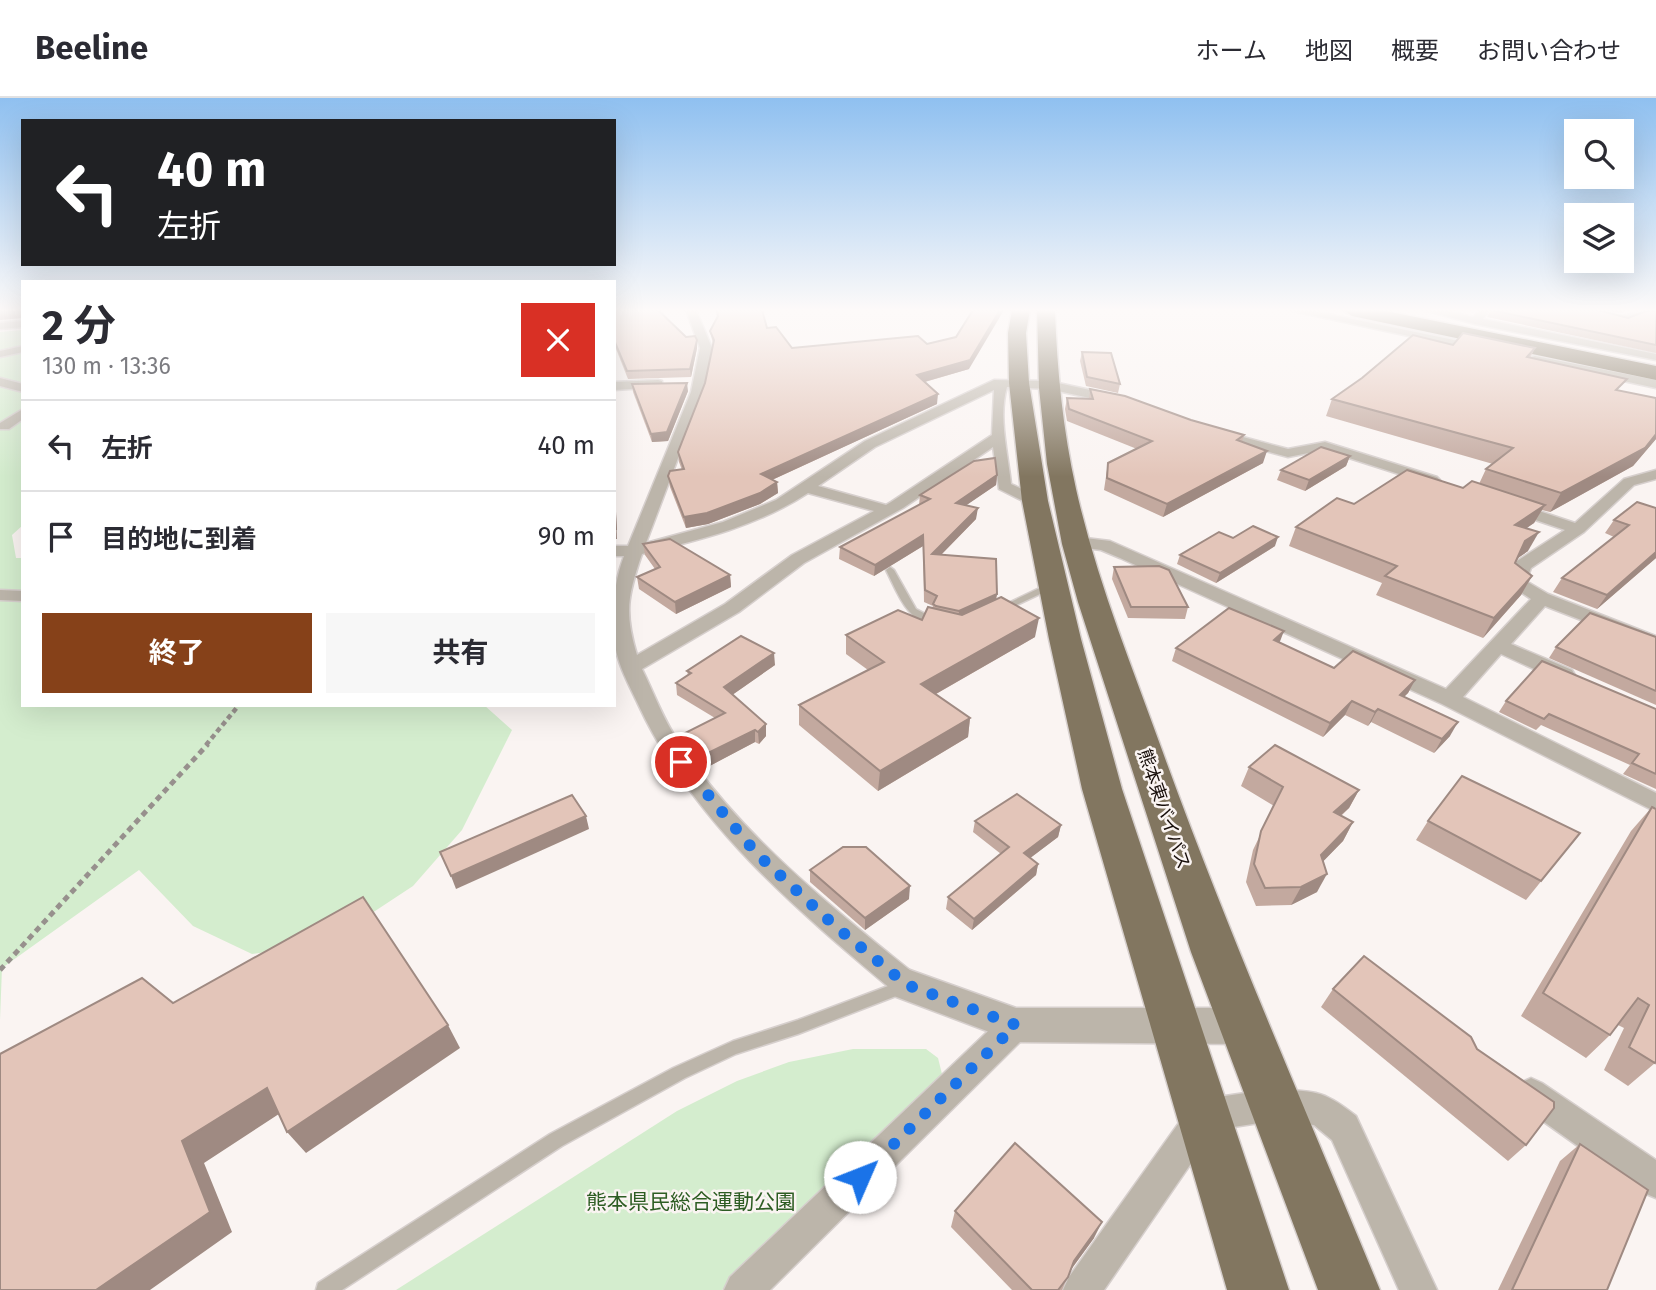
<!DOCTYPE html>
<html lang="ja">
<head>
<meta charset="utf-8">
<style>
  :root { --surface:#fff; --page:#f7f7f7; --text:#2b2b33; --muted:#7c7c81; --line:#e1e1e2; --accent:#864119 }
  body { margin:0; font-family:"Fira Sans","Noto Sans JP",sans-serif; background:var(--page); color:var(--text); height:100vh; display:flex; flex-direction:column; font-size:26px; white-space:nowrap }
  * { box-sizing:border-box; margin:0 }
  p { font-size:23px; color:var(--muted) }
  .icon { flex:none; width:38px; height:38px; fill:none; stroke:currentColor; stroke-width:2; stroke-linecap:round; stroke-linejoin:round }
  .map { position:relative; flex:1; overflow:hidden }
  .side { position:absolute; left:21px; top:182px; width:595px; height:427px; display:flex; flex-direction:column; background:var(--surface); border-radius:0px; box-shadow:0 7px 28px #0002 }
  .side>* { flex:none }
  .banner { position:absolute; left:21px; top:21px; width:595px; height:147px; border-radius:0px; box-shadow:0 7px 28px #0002; background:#202124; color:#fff; overflow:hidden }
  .controls { position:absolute; left:1564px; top:21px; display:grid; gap:14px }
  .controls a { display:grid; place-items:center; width:70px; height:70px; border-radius:0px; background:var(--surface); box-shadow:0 7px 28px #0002; font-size:35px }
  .pin { position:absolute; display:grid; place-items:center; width:60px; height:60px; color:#fff; margin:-30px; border:4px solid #fff; border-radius:50%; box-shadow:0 2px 7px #0007 }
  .me { position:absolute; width:77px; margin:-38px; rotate:46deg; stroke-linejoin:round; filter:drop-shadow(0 0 5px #0008) }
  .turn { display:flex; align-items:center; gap:24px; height:147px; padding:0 21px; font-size:32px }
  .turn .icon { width:91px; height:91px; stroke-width:2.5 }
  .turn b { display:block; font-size:49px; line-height:60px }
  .round { display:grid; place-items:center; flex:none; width:74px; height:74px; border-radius:0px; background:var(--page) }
  .summary { display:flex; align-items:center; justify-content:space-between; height:119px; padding:0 21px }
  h1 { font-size:42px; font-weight:700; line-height:52px }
  .primary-button { display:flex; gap:14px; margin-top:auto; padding:14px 21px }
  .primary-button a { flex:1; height:80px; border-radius:0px; background:var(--accent); color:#fff; font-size:28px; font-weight:700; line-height:80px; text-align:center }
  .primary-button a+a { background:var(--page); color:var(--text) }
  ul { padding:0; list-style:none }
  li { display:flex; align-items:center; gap:21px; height:91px; padding:0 21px; border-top:2px solid var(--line) }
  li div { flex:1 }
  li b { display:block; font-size:26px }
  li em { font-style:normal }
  header { display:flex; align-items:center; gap:42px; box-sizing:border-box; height:98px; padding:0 35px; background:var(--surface); border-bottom:2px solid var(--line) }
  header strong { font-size:33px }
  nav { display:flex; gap:38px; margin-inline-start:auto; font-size:24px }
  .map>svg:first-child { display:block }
  .green { fill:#d4edce }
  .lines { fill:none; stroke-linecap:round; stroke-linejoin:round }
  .service-casing { stroke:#d6cfcd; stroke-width:3 }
  .minor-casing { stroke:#d6cfcd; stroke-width:3 }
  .tertiary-casing { stroke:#d6cfcd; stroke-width:3 }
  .trunk-casing { stroke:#d6cfcd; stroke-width:3 }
  .motorway-casing { stroke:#d6cfcd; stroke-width:3 }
  .path-far1 { stroke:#97908d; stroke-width:4.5; stroke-dasharray:5 3.5; stroke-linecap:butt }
  .path { stroke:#97908d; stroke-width:5; stroke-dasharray:6 4.5; stroke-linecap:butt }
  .service { fill:#bcb5aa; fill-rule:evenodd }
  .minor { fill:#bcb5aa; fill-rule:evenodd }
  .tertiary { fill:#bcb5aa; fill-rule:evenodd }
  .trunk { fill:#827660; fill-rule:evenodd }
  .motorway { fill:#796c55; fill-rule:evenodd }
  .wall { fill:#c3a99f }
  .shaded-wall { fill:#9f8a82 }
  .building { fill:#e3c5b9; stroke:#9f8a82; stroke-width:2 }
  .route { stroke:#1a73e8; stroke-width:12; stroke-dasharray:0 21.6 }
  .labels { text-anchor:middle; stroke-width:5; stroke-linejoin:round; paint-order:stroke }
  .street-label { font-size:18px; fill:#160d09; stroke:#faf4f2 }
  .near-park-label { font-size:21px; fill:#2d5d23; stroke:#faf4f2 }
</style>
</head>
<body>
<header>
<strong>Beeline</strong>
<nav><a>ホーム</a><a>地図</a><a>概要</a><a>お問い合わせ</a></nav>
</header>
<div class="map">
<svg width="1656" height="1192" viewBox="0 0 1656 1192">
  <rect width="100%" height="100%" fill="#faf4f2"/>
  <g class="green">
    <path d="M23,232v195l-11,10 4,23h7v147h461l28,25 -50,100 -49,56 -88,58 -73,10 -59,-28 -54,-56 -137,98 -2,52v-688z"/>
    <path d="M853,951h73l12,9 4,16 -16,21 -204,195h-326l281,-179 60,-30 52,-19z"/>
  </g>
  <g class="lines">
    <defs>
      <g id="service">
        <path d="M890,469l4,3 22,39 21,11 2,2 -2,2c-29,2 -40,-33 -51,-54z"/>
        <path d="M1050,485l3,1 1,2 -1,2 -49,23 -3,1 -5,-3z"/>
        <path d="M904,882l5,1 2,5 -2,5 -111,43 -62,20 -51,24 -123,68 -220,144h-26l2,-7 232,-149 123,-66 60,-27 65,-21z"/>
      </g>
      <g id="minor">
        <path d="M686,212h10l16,38 -9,44 -57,151 77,-21 53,-22 89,-59 129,-61 55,1 73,16 1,3 -6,4 -68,-15 -42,-2c-9,29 1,67 4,97l30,14 2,3 -2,3h-12l-30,-15 -6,-42 -90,61 -99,55 -65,49 -97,57c12,24 21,50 36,72 60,92 154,167 239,235l5,9 -5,9 -10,4 -10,-4c-99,-83 -204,-171 -259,-290 -9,-19 -20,-39 -23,-59 -5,-30 -1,-62 9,-89h-10v-10h14l63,-154 9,-44zM994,292l-2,45 -101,67 -5,3 -68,-19 57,-39zM808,395l66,18 -82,44 -67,49 -88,51c-13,-43 -9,-60 5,-101 57,-14 116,-28 166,-61z"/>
        <path d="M1288,212h21l174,36 6,3 -6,3z"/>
        <path d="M1424,212h19l30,7 8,-7h8l-6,9 173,35v6l-181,-36z"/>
        <path d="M1580,212c13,0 36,7 46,5 10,-1 17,-5 28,-5l-29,12z"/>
        <path d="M23,223v6l-23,2v-6z"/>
        <path d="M23,248v6l-23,5v-6z"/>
        <path d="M1535,258l121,24v8l-125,-27v-4z"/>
        <path d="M0,280l23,6v8l-23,-6z"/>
        <path d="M658,282l4,1v6l-48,3 1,-8z"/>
        <path d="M23,311v10l-14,10h-9v-6z"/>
        <path d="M1217,332l71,19 37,-7 112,35 3,3 -8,5 -5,-2 -103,-33 -36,7 -76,-20 -2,-3z"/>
        <path d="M1656,372v9l-22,6 -50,47 -53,36 -5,13 22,13 108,42v13l-111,-43 -34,38 61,26 3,5 -3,5h-14l-57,-26 -38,43 193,96v19l-214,-108 -322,-146 -19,-8 -30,-4 -2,-4 8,-5 33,4 336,148 85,-90 -24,-16 10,-22 48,-31 -59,-20 -2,-3 2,-3h12l57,19 49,-44z"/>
        <path d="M0,492l23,1v10l-23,-1z"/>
        <path d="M1016,913l11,4 4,10 -4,10 -257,255h-46l6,-13 275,-262z"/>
        <path d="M1531,980l11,5 114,77v38l-12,-5 -124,-88 -5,-11 5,-11z"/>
        <path d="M1272,991c42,3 49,-1 84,27l81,174h-38l-67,-150 -18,-15 -42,-4 -58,9 -110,160h-41l6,-13 124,-174 12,-4z"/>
      </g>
      <path id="tertiary" d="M907,871l109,39h227l13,6 6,12 -6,12 -13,6 -227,-2 -122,-46 -5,-11 5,-11z"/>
      <g id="trunk">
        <path d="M1012,212h18l-4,23 3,50 19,118 33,138 41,150 167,501h-62l-145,-501 -33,-150 -27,-138 -13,-118 -1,-50z"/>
        <path d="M1037,212h18c2,60 8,120 21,179 20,89 55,175 86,261 66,183 144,360 218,540h-62l-127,-338 -113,-350 -16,-58 -15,-80 -8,-76z"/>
      </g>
      <path id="motorway" d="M1343,212h38l275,56v14l-304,-64z"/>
    </defs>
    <use href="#service" class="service-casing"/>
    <use href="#minor" class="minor-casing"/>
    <use href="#tertiary" class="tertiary-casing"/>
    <use href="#trunk" class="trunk-casing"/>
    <use href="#motorway" class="motorway-casing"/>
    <path class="path-far1" d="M206,647l33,-40"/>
    <path class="path" d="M0,872l208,-226"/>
    <use href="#service" class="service"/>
    <use href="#minor" class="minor"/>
    <use href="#tertiary" class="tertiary"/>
    <use href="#trunk" class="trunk"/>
    <use href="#motorway" class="motorway"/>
  </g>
  <g class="wall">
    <path d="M614,212l83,38 -6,29 -63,2 -14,-35z"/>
    <path d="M716,212h46l5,18 25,20 135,-4 42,25 -44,13 12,22 -165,76 5,2 1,11 -18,11 -52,20 -22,4 -16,-41 -2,-11 14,-6 -3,-8 -1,-10 27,-69 8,-39 -3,-13 7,-14z"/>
    <path d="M1491,212l137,8 28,-7v42l-169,-36z"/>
    <path d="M1603,212h25l-6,3z"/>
    <path d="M1453,247l82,3 -5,10 90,33 36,7v41l-23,27 -83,46 -8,-2 -8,13 -8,5 2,23 -10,7 -3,5 17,13 -11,19 -38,43 -107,-43 6,-12 -93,-37 7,-19 58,-23 109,-16 16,-4 7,-15 7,-5 -167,-48 6,-17z"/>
    <path d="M1082,254l38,32 -2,9 -32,-7 -6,-25z"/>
    <path d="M632,286l56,7 -20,50 -16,1 -19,-50z"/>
    <path d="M1090,291l101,31 53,15 -2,7 21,21 -100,54 -59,-27 4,-27 29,-14 -70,-28 -2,-12 2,-11 22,1z"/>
    <path d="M1350,358l-4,10 -41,25 -28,-11 4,-10z"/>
    <path d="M997,377l-1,10 -30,20 10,14 -35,36 56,39 -1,5 39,38 -99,57 34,24 -2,19 -90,54 -79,-66v-20l69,-35 -22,-16v-19l76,-15 10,-12 1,-2 -9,-4 -1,-56 -49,30 -35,-17 1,-12 79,-42 1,-10z"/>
    <path d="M1656,410v50l-59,51 -44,-17 9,-14 52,-41 -9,-4 9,-13z"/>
    <path d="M1233,440l42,8 -59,37 -39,-19 3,-9z"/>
    <path d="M643,446l87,31 1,12 -55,27 -37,-25 -2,-12 18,-8 -10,-14z"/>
    <path d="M1114,469l74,40 -3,12 -57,-1 -16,-39z"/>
    <path d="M1656,539v68l-107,-47 7,-11z"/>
    <path d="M1279,545l55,25 81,12 -7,13 -4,4 46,39 -16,17 -63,-31 -3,4 -23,-11 -22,22 -151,-76 4,-13z"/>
    <path d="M775,567l-43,30 34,41 -7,8 -4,-2 -53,28 -17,-24 -2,-12 32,-16 -38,-23 -1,-12 12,-8 -1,-4z"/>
    <path d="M1506,603l150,8v80l-33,-15 7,-9 -89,-40 -5,5 -37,-18z"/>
    <path d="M1249,669l110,23 -10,18 -8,8 12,6 -10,19 -20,20 -6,31 -26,13 -35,1 -10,-24 7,-32 21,-44 -33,-20z"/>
    <path d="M1652,709l3,256 -27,23 -24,-16 20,-42 -6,-3 -8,10 -24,23 -65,-42 110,-185z"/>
    <path d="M975,723l86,4 -3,12 -28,21 8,6 -2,11 -64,55 -26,-21 2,-12 53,-43 -28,-22z"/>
    <path d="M1428,723l152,12 -54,67 -110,-60z"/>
    <path d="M810,772l99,29 -44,31 -55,-48z"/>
    <path d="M1333,891l193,156 -18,16 -187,-154z"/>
    <path d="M1580,1046l27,146h-109l62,-129z"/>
    <path d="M955,1113l139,27 -24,33 -8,19h-50l-61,-63z"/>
  </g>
  <g class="shaded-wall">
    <path d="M23,212v8l-23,2v-8z"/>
    <path d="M1000,212h4l-35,59 -52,15v-9z"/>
    <path d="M697,242v8l-6,29 -1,-8z"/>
    <path d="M687,285l1,8 -20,50 -16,1 -1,-8z"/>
    <path d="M938,296l-1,10 -176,81v-11z"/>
    <path d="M1656,336v5l-23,27 -83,46 11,-19z"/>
    <path d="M1267,353l-4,12 -100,54 4,-13z"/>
    <path d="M1350,358l-4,10 -41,25 4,-11z"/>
    <path d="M614,369l3,72h-3z"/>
    <path d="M997,377l-1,10 -41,28 1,-10z"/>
    <path d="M777,384l1,11 -18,11 -52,20 -22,4 -2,-11z"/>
    <path d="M1545,407l-11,18 -29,20 10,-18z"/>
    <path d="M978,410l-2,11 -45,46 1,-11z"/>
    <path d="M1539,434l-11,19 -13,9 10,-19z"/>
    <path d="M923,437v11l-49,30 1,-11z"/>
    <path d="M1278,439l-3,9 -59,37 4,-10z"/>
    <path d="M1656,454v6l-59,51 10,-14z"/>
    <path d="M730,477l1,12 -55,27 -1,-12z"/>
    <path d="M1532,478l-11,19 -38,43 11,-20z"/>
    <path d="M997,496l-2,11 -37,17 1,-11z"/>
    <path d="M1039,520l-4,19 -115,66 1,-19z"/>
    <path d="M1284,533l-5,13 -5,-4z"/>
    <path d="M774,555l1,12 -50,35 -1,-13z"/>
    <path d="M1415,582l-7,13 -16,15 8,-13z"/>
    <path d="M1352,603l-7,14 -22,22 7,-14z"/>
    <path d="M1378,611l-7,13 -3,4 7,-14z"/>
    <path d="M970,620l-2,19 -90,54 2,-20z"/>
    <path d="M1458,624l-8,14 -16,17 8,-14z"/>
    <path d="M766,626v12l-7,8 -1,-12z"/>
    <path d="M755,632v12l-53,28 -2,-13z"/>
    <path d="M1359,692l-10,18 -25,22 10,-18z"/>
    <path d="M586,718l3,13 -133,60 -5,-13z"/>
    <path d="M1353,724l-10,19 -32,33 10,-19z"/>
    <path d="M1061,727l-3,12 -37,28 3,-12z"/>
    <path d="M1038,766l-2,11 -64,55 2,-11z"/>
    <path d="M1327,776l-10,18 -26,13 10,-18z"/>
    <path d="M910,788l-1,13 -44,31v-12z"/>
    <path d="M448,927l12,23 -154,105 -19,-21z"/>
    <path d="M267,990l18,22 -81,53 28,69 -82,58h-54l86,-149z"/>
    <path d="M1102,1124l-8,16 -27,37 7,-14z"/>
  </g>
  <g class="building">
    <path d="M0,212h22l-22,2z"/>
    <path d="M614,212h44l28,27 9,-1 2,4 -7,29 -63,2 -13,-31z"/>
    <path d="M717,212h45l5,18 9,-1 16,21 126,-12 9,8 29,-7 17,-27h27l-30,50 -53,15 21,19 -177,80 16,8 -17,11 -53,20 -23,4 -16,-41 2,-5 14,-2 -6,-17 27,-69 9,-43 -4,-9 8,-15z"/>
    <path d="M1491,212h107l30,8 21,-8 7,1v34z"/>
    <path d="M1463,235l72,15 -8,9 100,22 -11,11 40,8v36l-11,14 -84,45 -75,-24 27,-21 -181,-49 30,-21 51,-43 40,10z"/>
    <path d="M1082,254l29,1 9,31 -33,-7z"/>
    <path d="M687,285l-20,49 -16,2 -19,-50z"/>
    <path d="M1090,291l35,7 66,24 53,15 -7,5 30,11 -100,53 -60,-26 1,-15 44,-22 -83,-32 -2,-11 26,1z"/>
    <path d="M1321,349l29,9 -41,24 -28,-10z"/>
    <path d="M995,360l2,17 -41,28 22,5 -46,46 64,5 1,35 -38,17 -23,-5 -3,-2 4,-8 -12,-6 -2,-55 -48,30 -35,-18 90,-48 -10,-4 54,-34z"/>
    <path d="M1407,372l56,18 9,-7 73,24 -30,20 24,7 -14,9 -10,22 17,13 -38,42 -109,-42 12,-10 -101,-39 41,-29 17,6z"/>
    <path d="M614,396l2,35h-2z"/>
    <path d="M1637,404l19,6v44l-49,43 -45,-17 67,-53 -15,-5z"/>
    <path d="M1253,428l25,11 -58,36 -40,-18 39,-23 14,6z"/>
    <path d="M670,441l60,36 -55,27 -38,-25 23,-10 -17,-23z"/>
    <path d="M1159,468l10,4 19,37h-57l-17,-40z"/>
    <path d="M1001,499l38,21 -118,66 49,34 -90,53 -81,-66 85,-43 -38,-27 52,-25 24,10 6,-13 34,8z"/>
    <path d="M1229,510l55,23 -10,9 60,28 19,-17 62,29 -15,15 58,27 -16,17 -64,-30 -3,3 -23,-11 -22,22 -154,-75z"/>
    <path d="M1590,515l66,24v54l-100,-44z"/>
    <path d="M741,538l33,17 -50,34 42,37 -8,8 -3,-2 -55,27 -17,-23 42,-21 -49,-30 15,-10 -4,-2z"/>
    <path d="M1542,563l114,48v65l-24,-11 7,-9 -90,-40 -5,5 -38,-18z"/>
    <path d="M1275,647l84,45 -25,22 19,10 -32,33 6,19 -26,13 -36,1 -11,-24 7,-33 22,-44 -34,-20z"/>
    <path d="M1462,678l118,57 -39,48 -113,-60z"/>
    <path d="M1017,696l44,31 -37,28 14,11 -64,55 -26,-22 61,-50 -34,-26z"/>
    <path d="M572,697l14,21 -135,60 -11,-24z"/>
    <path d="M1652,709l4,2v252l-1,2 -26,-16 20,-42 -11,-7 -28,37 -67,-42z"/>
    <path d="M843,749h23l44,39 -45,32 -55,-48z"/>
    <path d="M363,799l85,128 -161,107 -20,-44 -85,53 28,71 -114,78h-96v-236l142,-76 31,25z"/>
    <path d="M1364,858l107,81 6,12 77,53v6l-28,37 -193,-156z"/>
    <path d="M1015,1045l87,79 -28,39 -6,16 -10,13h-26l-77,-79z"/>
    <path d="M1580,1046l68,46 -41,100h-95z"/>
  </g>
  <linearGradient id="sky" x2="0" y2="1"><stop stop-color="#8fc0f0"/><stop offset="0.56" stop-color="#fdfaf9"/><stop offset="1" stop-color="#fdfaf9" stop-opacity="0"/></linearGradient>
  <rect width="1656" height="379" fill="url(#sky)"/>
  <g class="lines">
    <path class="route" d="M681,664l75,91 79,73 72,59 109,40 -156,152"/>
  </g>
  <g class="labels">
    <g class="street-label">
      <text transform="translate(1164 711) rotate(71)" y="6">熊本東バイパス</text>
    </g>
    <g class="near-park-label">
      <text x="691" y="1111">熊本県民総合運動公園</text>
    </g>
  </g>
</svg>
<div class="controls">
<a><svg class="icon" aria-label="search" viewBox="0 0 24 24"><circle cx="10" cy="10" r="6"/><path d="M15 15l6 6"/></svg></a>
<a><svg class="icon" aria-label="layers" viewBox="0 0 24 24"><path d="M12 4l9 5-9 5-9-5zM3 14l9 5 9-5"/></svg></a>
</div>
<div class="pin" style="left:681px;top:664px;background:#d93025"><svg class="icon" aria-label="arrive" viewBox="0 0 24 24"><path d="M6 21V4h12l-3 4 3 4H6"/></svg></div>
<svg class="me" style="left:860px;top:1079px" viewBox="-20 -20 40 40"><circle r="19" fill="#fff"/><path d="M0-13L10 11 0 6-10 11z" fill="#1a73e8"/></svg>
<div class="banner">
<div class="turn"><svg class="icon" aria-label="left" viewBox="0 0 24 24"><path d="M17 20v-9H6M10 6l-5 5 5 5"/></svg><div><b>40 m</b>左折</div></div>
</div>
<section class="side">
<div class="summary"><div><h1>2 分</h1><p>130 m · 13:36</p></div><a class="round" style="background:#d93025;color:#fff"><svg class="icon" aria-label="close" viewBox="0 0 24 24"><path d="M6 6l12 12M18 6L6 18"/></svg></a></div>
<ul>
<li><svg class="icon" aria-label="left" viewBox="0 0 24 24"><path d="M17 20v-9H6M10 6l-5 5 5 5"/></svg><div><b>左折</b></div><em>40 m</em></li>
<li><svg class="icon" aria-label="arrive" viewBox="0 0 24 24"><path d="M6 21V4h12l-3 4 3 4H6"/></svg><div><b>目的地に到着</b></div><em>90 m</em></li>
</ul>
<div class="primary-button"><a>終了</a><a>共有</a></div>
</section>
</div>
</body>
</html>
